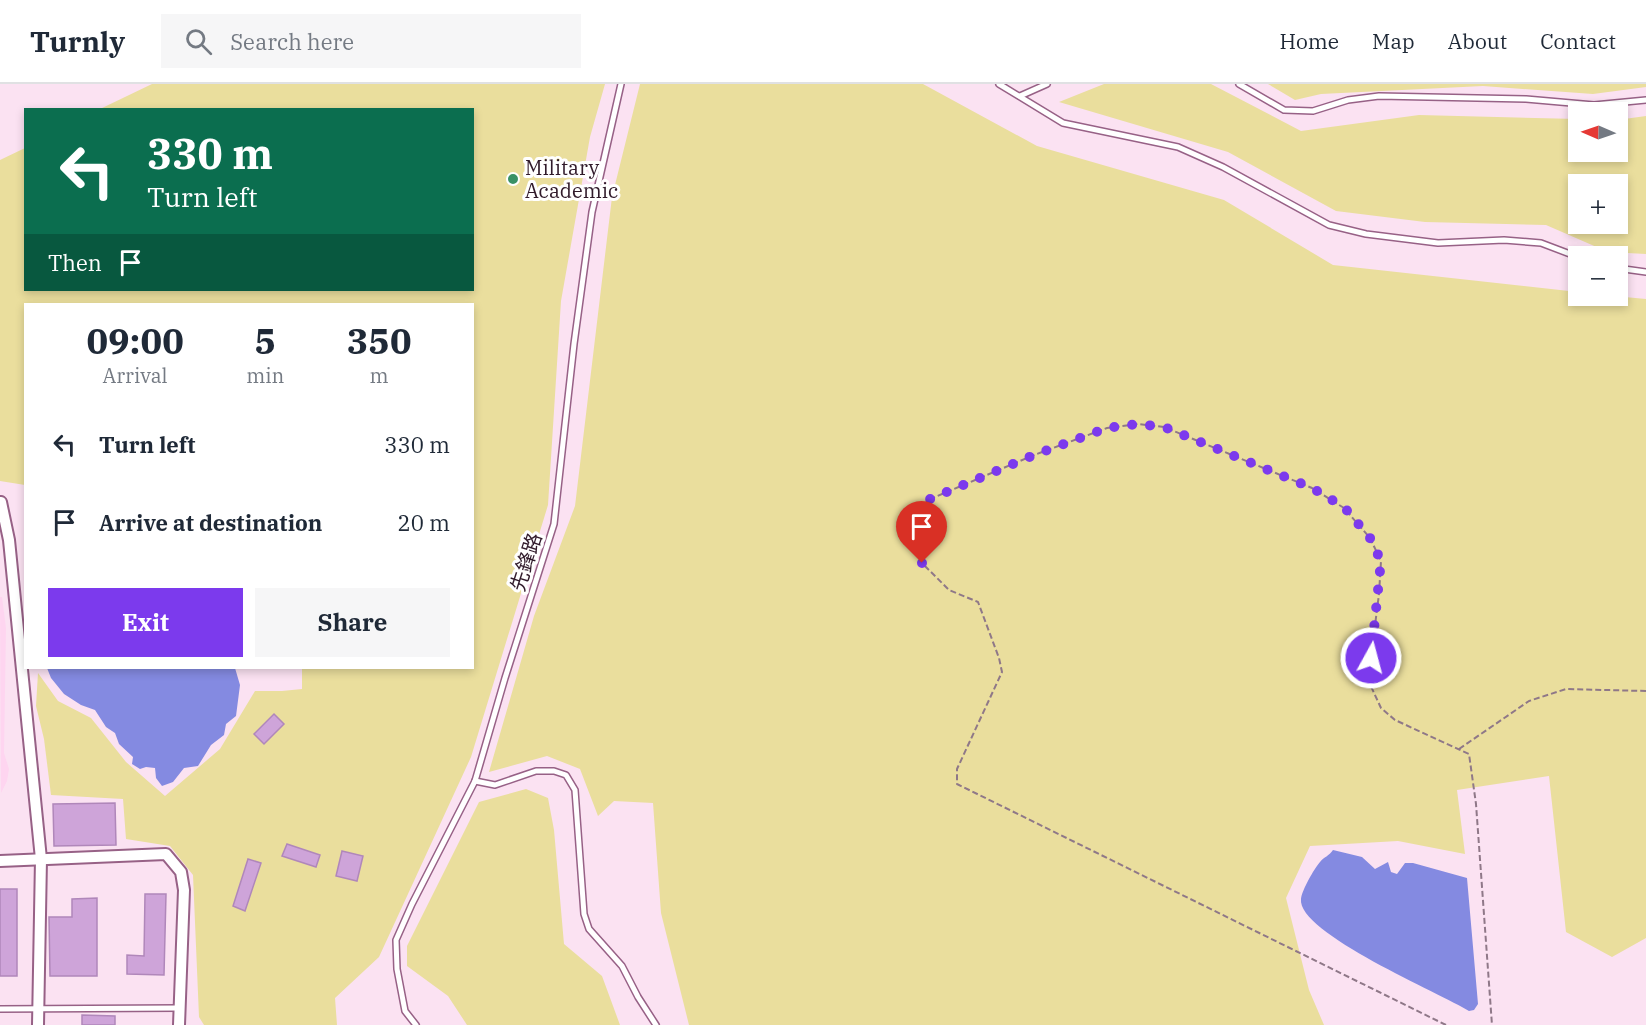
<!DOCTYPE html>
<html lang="en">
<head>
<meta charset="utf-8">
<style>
  :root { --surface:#fff; --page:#f6f6f7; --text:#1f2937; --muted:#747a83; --line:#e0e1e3; --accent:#7c3aed }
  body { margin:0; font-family:"IBM Plex Serif","Noto Sans TC",serif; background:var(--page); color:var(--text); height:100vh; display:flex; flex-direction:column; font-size:22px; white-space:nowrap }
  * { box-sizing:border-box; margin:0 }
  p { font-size:20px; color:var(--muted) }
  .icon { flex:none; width:33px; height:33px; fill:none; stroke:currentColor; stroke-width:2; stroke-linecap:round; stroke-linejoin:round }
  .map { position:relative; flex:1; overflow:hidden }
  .sheet { position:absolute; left:24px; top:219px; width:450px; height:366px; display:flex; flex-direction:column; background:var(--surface); border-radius:0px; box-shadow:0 3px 9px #0003 }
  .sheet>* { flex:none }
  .banner { position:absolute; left:24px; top:24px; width:450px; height:183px; border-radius:0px; box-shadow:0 3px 9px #0003; background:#0b6e4f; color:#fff; overflow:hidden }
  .needle { width:39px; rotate:272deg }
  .buttons { position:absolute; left:1568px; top:18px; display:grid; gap:12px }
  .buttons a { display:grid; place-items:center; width:60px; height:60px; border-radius:0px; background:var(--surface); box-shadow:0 3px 9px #0003; font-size:30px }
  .pin { position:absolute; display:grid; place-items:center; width:51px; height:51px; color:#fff; margin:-62px -26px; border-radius:50% 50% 50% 0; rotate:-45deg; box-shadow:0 0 6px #0007 }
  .pin .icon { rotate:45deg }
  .me { position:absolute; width:66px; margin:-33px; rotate:7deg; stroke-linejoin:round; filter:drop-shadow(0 0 4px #0008) }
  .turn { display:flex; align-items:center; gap:21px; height:126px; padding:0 24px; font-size:27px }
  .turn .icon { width:78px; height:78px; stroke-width:2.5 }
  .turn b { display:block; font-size:42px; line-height:51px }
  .then { display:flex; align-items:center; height:57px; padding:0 24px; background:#0003; gap:12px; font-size:22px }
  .eta { display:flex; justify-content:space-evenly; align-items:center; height:102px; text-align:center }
  .eta b { font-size:36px; font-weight:700; line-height:42px }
  .primary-button { display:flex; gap:12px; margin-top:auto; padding:12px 24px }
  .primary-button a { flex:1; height:69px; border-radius:0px; background:var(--accent); color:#fff; font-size:24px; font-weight:700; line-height:69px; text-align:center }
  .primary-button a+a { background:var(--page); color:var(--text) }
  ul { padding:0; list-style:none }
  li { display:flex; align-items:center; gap:18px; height:78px; padding:0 24px }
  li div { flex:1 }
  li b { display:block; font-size:22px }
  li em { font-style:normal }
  header { display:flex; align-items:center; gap:36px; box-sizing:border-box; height:84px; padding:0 30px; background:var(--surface); border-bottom:2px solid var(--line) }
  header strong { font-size:28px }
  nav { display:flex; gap:33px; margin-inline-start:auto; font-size:21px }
  .search { width:420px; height:54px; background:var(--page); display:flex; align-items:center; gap:15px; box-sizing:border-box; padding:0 21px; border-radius:0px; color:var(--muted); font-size:22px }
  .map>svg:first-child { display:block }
  .built { fill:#fed5f0 }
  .green { fill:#eade9d; fill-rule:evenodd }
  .water { fill:#848ae1 }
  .building { fill:#cea4d9; stroke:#b087ba; stroke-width:1.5 }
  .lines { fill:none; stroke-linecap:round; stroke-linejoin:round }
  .service-casing { stroke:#976186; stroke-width:8 }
  .minor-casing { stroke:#976186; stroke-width:14 }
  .path { stroke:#8f7888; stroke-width:2; stroke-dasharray:6 3; stroke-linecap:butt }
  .service { stroke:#fff; stroke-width:5 }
  .minor { stroke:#fff; stroke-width:10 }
  .route { stroke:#7c3aed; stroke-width:10; stroke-dasharray:0 18 }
  .poi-dot { fill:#399166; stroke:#fff; stroke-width:2 }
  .labels { text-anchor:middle; stroke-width:6; stroke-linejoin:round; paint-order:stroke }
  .poi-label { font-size:20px; fill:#301a2a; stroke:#fff; text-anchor:start }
  .street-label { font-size:20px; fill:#301a2a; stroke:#fff }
</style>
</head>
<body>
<header>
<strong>Turnly</strong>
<div class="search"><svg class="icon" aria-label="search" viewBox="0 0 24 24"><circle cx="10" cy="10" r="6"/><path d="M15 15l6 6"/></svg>Search here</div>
<nav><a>Home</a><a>Map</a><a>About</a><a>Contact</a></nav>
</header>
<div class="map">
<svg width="1646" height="941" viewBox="0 0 1646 941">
  <rect width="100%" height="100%" fill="#fbe2f2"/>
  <path class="built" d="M0,513h2l4,31 -2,125 5,16 -2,12 -6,12z"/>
  <g class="green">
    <path d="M152,0h453l-15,53 -29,164 -13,204 -77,252 -92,200 -44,41 2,27h-133l-5,-8 -6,-142 -23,-29 -44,-7 -3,-40 -72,-4 -7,-56 -8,-33 2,-33 20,28 33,17 35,44 39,34 55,-47 35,-58h27l20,-2v-21h170v-364h-446l-1,181 -25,-4v-321l25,-12 1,142h446v-180l-372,-1z"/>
    <path d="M640,0h283l114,62 187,54 109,65 245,27v4h36l32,3v639l-34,19 -46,-25 -17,-156 -92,14 8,64 -67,-13 -88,5 -24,52 23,92 15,35h-635l-28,-112 -8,-110 -39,-2 -16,15 -18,-47 -33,-13 -58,16 45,-156 41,-110 37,-309z"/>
    <path d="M1104,0h107l90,47 118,-16 159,4v33h39v-32l29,-4v138l-38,-2 -62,-27 -121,-3 -89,-11 -108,-59 -169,-50zM1617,100v40h-39v-40z"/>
    <path d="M1268,0h378v3l-53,7 -110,-8 -162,8 -26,6z"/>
    <path d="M526,705l22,9 6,32 10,114 38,32 18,49h-153l-19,-29 -41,-30v-20l72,-144z"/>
  </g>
  <g class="water">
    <path d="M47,584h188l5,17 -4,31 -10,8 -2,11 -13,10 -13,21 -14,2 -11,14 -11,4 -6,-8 -1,-10 -9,-1 -6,2 -8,-5 1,-7 -14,-13 -4,-11 -9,-6 -11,-17 -14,-5 -17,-11 -13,-16z"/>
    <path d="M1333,766l29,7 13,12 13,-7 3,10 6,2 8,-11h8l54,15 11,126 -4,6 -5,1c-27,-17 -172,-78 -168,-112 1,-9 13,-30 19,-37 4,-5 9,-6 13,-12z"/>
  </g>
  <g class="building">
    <path d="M274,630l10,10 -20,20 -10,-10z"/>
    <path d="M115,719l1,42 -62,1 -1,-42z"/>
    <path d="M287,760l33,11 -4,12 -34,-11z"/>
    <path d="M342,767l21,5 -6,25 -21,-5z"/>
    <path d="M248,775l13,4 -16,48 -12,-5z"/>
    <rect x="0" y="805" width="17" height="87"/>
    <path d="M145,810h21l-2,81 -37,-1v-19l17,1z"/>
    <path d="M97,814v78h-47l-1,-59h23v-18z"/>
    <path d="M82,931l33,1v9h-33z"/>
  </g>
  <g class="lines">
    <defs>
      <g id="service">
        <path d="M999,0l64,39 115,24 45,20 106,58 37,9 72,9 66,-3 37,3 37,14"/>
        <path d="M1239,0l45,26 29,1 35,-11 31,-4 147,3 68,6 52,-5"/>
        <path d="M1020,12l27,-12"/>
        <path d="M1617,184l29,4"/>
        <path d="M475,697l20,4 41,-14h18l12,4 9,15 9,124 5,15 33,37 16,31 18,28"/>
        <path d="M0,925l179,-1"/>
        <path d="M416,941l-11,-14 -8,-42 -1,-29 16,-36 63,-123 30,-103 49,-154 20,-180 18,-132 29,-128"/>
      </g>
      <g id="minor">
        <path d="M1,418l8,38 32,319 -3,166"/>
        <path d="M0,777l166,-7 15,18 3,18 -5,135"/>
      </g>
    </defs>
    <use href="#service" class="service-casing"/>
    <use href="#minor" class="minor-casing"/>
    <g class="path">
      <path d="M1459,665l70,-48 37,-12 80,2"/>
      <path d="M1446,941l-489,-241v-15l45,-97 -3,-14 -21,-56 -29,-12 -27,-27 -11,-37 17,-26 106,-45 73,-27 31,-4 26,3 148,61 32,20 26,30 11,23 -2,33 -11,86 13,28 14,12 74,34 7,50 16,221"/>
    </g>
    <use href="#service" class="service"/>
    <use href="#minor" class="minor"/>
  </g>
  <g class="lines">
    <path class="route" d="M922,479l-11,-37 17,-26 106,-45 73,-27 31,-4 26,3 148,61 32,19 26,31 11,23 -10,97"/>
  </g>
  <circle class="poi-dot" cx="513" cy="95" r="6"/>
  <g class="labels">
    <g class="poi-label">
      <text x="525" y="91">Military<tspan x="525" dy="23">Academic</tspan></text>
    </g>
    <g class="street-label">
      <text transform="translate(526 478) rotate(-72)" y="7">先鋒路</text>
    </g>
  </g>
</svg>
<div class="buttons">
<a><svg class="needle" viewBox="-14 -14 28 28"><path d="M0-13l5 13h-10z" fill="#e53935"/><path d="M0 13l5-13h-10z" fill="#747a83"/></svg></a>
<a>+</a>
<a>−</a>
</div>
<div class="pin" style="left:922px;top:479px;background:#d93025"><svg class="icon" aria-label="arrive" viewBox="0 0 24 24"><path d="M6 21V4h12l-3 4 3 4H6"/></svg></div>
<svg class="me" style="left:1371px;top:574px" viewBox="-20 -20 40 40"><circle r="17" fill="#7c3aed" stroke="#fff" stroke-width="3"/><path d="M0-11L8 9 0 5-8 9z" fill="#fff"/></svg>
<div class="banner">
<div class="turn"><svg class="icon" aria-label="left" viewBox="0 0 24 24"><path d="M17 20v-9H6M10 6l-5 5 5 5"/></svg><div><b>330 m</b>Turn left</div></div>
<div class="then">Then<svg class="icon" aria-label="arrive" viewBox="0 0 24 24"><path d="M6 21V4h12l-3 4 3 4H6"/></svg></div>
</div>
<section class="sheet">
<div class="eta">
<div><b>09:00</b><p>Arrival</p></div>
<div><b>5</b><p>min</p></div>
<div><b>350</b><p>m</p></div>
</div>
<ul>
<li><svg class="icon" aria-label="left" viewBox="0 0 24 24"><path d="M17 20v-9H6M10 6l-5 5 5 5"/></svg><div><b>Turn left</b></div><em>330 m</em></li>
<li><svg class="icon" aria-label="arrive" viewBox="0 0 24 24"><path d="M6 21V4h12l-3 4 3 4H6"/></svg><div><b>Arrive at destination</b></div><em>20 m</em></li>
</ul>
<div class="primary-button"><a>Exit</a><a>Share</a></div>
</section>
</div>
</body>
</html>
